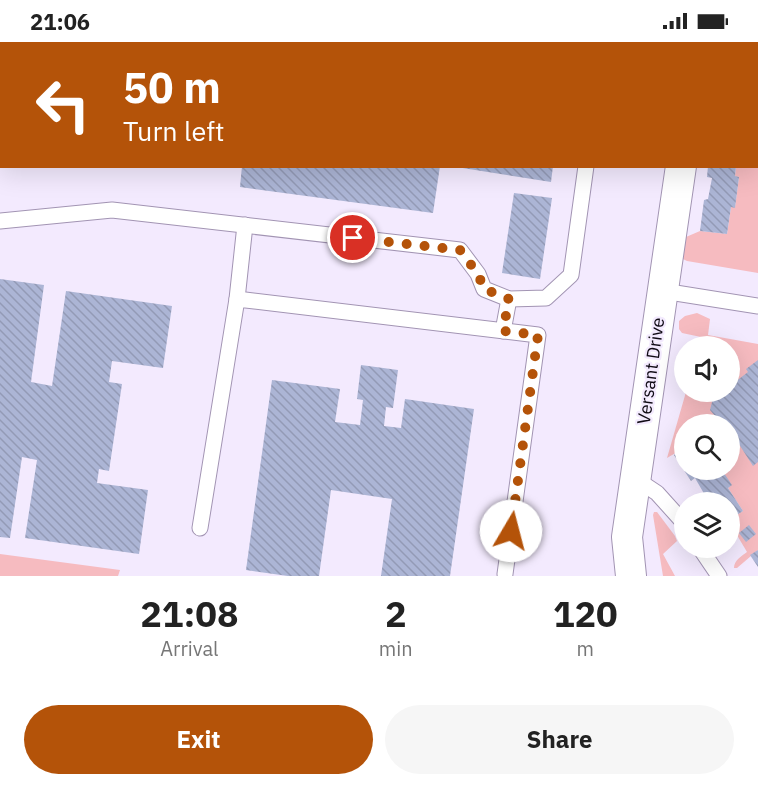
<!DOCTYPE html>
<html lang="en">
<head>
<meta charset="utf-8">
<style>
  :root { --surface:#fff; --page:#f6f6f6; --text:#222; --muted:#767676; --accent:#b45309 }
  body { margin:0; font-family:"IBM Plex Sans",sans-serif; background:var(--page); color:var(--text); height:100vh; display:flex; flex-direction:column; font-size:22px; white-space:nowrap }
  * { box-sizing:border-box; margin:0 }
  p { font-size:20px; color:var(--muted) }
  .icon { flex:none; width:33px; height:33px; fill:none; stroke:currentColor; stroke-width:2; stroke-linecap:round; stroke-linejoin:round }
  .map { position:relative; height:534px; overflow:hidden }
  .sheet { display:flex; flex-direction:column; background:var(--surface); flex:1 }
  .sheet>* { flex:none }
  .banner { position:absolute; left:0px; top:0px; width:759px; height:126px; box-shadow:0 6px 24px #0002; background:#b45309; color:#fff; overflow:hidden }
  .controls { position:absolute; left:674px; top:294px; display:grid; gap:12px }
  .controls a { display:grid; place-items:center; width:66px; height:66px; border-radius:50%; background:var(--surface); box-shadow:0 6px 24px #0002; font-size:30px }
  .pin { position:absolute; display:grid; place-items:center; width:51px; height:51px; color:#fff; margin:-26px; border:3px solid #fff; border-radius:50%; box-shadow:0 2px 6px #0007 }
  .me { position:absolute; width:66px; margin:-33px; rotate:8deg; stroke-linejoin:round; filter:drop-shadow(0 0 4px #0008) }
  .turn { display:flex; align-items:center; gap:21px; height:126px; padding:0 24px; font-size:27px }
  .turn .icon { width:78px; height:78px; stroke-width:2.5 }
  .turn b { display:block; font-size:42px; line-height:51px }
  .eta { display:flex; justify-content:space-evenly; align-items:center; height:102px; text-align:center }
  .eta b { font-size:36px; font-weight:800; line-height:42px }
  .button { display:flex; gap:12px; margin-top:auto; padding:12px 24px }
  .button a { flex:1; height:69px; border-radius:36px; background:var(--accent); color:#fff; font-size:24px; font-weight:800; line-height:69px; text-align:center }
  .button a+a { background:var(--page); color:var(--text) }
  .status { display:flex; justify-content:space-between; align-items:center; height:42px; padding:0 30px; background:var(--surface); direction:ltr }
  .status svg { height:16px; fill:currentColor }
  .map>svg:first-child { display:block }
  .grass { fill:#f6bbc0 }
  .building { fill:url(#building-back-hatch) }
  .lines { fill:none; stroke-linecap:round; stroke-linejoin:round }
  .service-casing { stroke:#a294b3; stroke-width:17 }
  .minor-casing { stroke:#a294b3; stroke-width:32 }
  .service { stroke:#fff; stroke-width:15 }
  .minor { stroke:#fff; stroke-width:30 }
  .route { stroke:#b45309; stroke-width:10; stroke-dasharray:0 18 }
  .labels { text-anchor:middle; stroke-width:4.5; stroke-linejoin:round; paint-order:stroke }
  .street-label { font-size:18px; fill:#100b15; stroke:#f3eafe }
</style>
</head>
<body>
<div class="status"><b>21:06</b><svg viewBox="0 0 49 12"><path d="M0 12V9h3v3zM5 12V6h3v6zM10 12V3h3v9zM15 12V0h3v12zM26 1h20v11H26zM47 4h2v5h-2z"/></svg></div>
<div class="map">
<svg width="758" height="534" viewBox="0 0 758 534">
  <defs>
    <pattern id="building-back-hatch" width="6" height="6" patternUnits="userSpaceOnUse" patternTransform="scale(1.5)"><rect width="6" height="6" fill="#acb5d5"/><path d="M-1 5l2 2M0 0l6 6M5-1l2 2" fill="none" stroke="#939ab6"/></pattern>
  </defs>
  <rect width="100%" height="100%" fill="#f3eafe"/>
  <g class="grass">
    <path d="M758,13v218l-71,-12 -4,-2v-12l3,-10 14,-6 27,3 4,-27h4l4,-30 -4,-1 1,-9 22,-1z"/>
    <path d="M697,271l13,6 -2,16 50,9v206l-21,18h-3c0,-8 8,-12 13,-16l-16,-27 -2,1v-6l14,-9 -15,-23 3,-3 -9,-15h7v-46h-45v24l-17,10 19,-66h43v-46h-31l3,-9 -19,-4 -3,-4v-8l6,-5z"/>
    <path d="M654,470h3l18,24 2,5 -14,13 12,22h-12l-10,-61z"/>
    <path d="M0,512l120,16 -2,6h-118z"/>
  </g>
  <g class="building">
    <path d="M242,124l142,2 56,-2 -7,47 -193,-26z"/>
    <path d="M450,124h103l-2,16z"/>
    <path d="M708,124h28l-1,10 4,1 -4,31 -4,-1 -4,27 -27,-3 4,-31 4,-1 4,-21 -5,-1z"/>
    <path d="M514,151l38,5 -12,81 -38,-6z"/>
    <path d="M0,237l44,6 -13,97 21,4 14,-95 106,15 -9,62 -51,-7 -3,21 13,2 -13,87 -10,-2 -2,14 51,7 -9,64 -114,-16 12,-78 -15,-3 -12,81 -10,-1z"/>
    <path d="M758,318v102l-5,4 -18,-28 1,-2 -2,-3 -5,4v-13h-11l2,-2 -10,-12 3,-12 8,-6h8v-11l3,-2 3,3 13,-10 -2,-3z"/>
    <path d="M361,323l37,5 -5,38 -7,-1 -2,19 17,2 4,-29 69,10 -24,167h-69l11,-77 -61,-9 -12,86h-31l-42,-6 26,-190 68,9 -5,33 25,3 3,-25 -6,-1z"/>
    <path d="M684,406v22h38l10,15 -4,3 15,23 -14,9v-18h-24l-2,-3 3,-2 -11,-19 -4,3 -17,-26z"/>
    <path d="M749,483l7,9 -10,8 -7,-9z"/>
    <path d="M758,508v17l-8,-12z"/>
  </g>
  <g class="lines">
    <defs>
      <g id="service">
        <path d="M603,2v-2"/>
        <path d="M0,99v-99"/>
        <path d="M0,179l112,-11 348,40 18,24 6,15 25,10 37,-1 25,-23 15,-109"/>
        <path d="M663,249l95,15"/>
        <path d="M237,257l8,-74"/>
        <path d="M503,289l6,-32"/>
        <path d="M636,437l21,14 27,30"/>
        <path d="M200,486l37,-229 301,36 -33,239"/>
        <path d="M700,506l19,28"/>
      </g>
      <g id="minor">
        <path d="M699,2v-2"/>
        <path d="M631,534l-4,-39 54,-371"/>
      </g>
    </defs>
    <use href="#service" class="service-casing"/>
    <use href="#minor" class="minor-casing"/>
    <use href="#service" class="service"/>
    <use href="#minor" class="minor"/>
  </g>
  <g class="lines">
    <path class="route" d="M353,196l107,12 18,24 6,15 25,10 -6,32 35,4 -27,196"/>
  </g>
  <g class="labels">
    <g class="street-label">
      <text transform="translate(651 329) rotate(-82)" y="6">Versant Drive</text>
    </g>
  </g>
</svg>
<div class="controls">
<a><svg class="icon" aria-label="sound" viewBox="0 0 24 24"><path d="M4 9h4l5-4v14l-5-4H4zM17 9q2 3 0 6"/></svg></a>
<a><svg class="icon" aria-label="search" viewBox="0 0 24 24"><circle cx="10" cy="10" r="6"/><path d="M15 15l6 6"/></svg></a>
<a><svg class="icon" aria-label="layers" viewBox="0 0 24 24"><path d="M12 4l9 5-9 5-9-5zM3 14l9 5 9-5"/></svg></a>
</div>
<div class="pin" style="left:353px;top:196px;background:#d93025"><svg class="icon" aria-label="arrive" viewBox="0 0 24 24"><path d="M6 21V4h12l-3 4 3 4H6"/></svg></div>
<svg class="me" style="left:511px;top:489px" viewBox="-20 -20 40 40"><circle r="19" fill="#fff"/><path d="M0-13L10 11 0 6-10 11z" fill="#b45309"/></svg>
<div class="banner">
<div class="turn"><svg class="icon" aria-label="left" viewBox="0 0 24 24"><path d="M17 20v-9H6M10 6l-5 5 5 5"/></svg><div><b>50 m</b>Turn left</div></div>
</div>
</div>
<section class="sheet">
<div class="eta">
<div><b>21:08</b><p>Arrival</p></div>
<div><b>2</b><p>min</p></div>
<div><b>120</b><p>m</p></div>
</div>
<div class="button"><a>Exit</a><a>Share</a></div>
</section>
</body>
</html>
